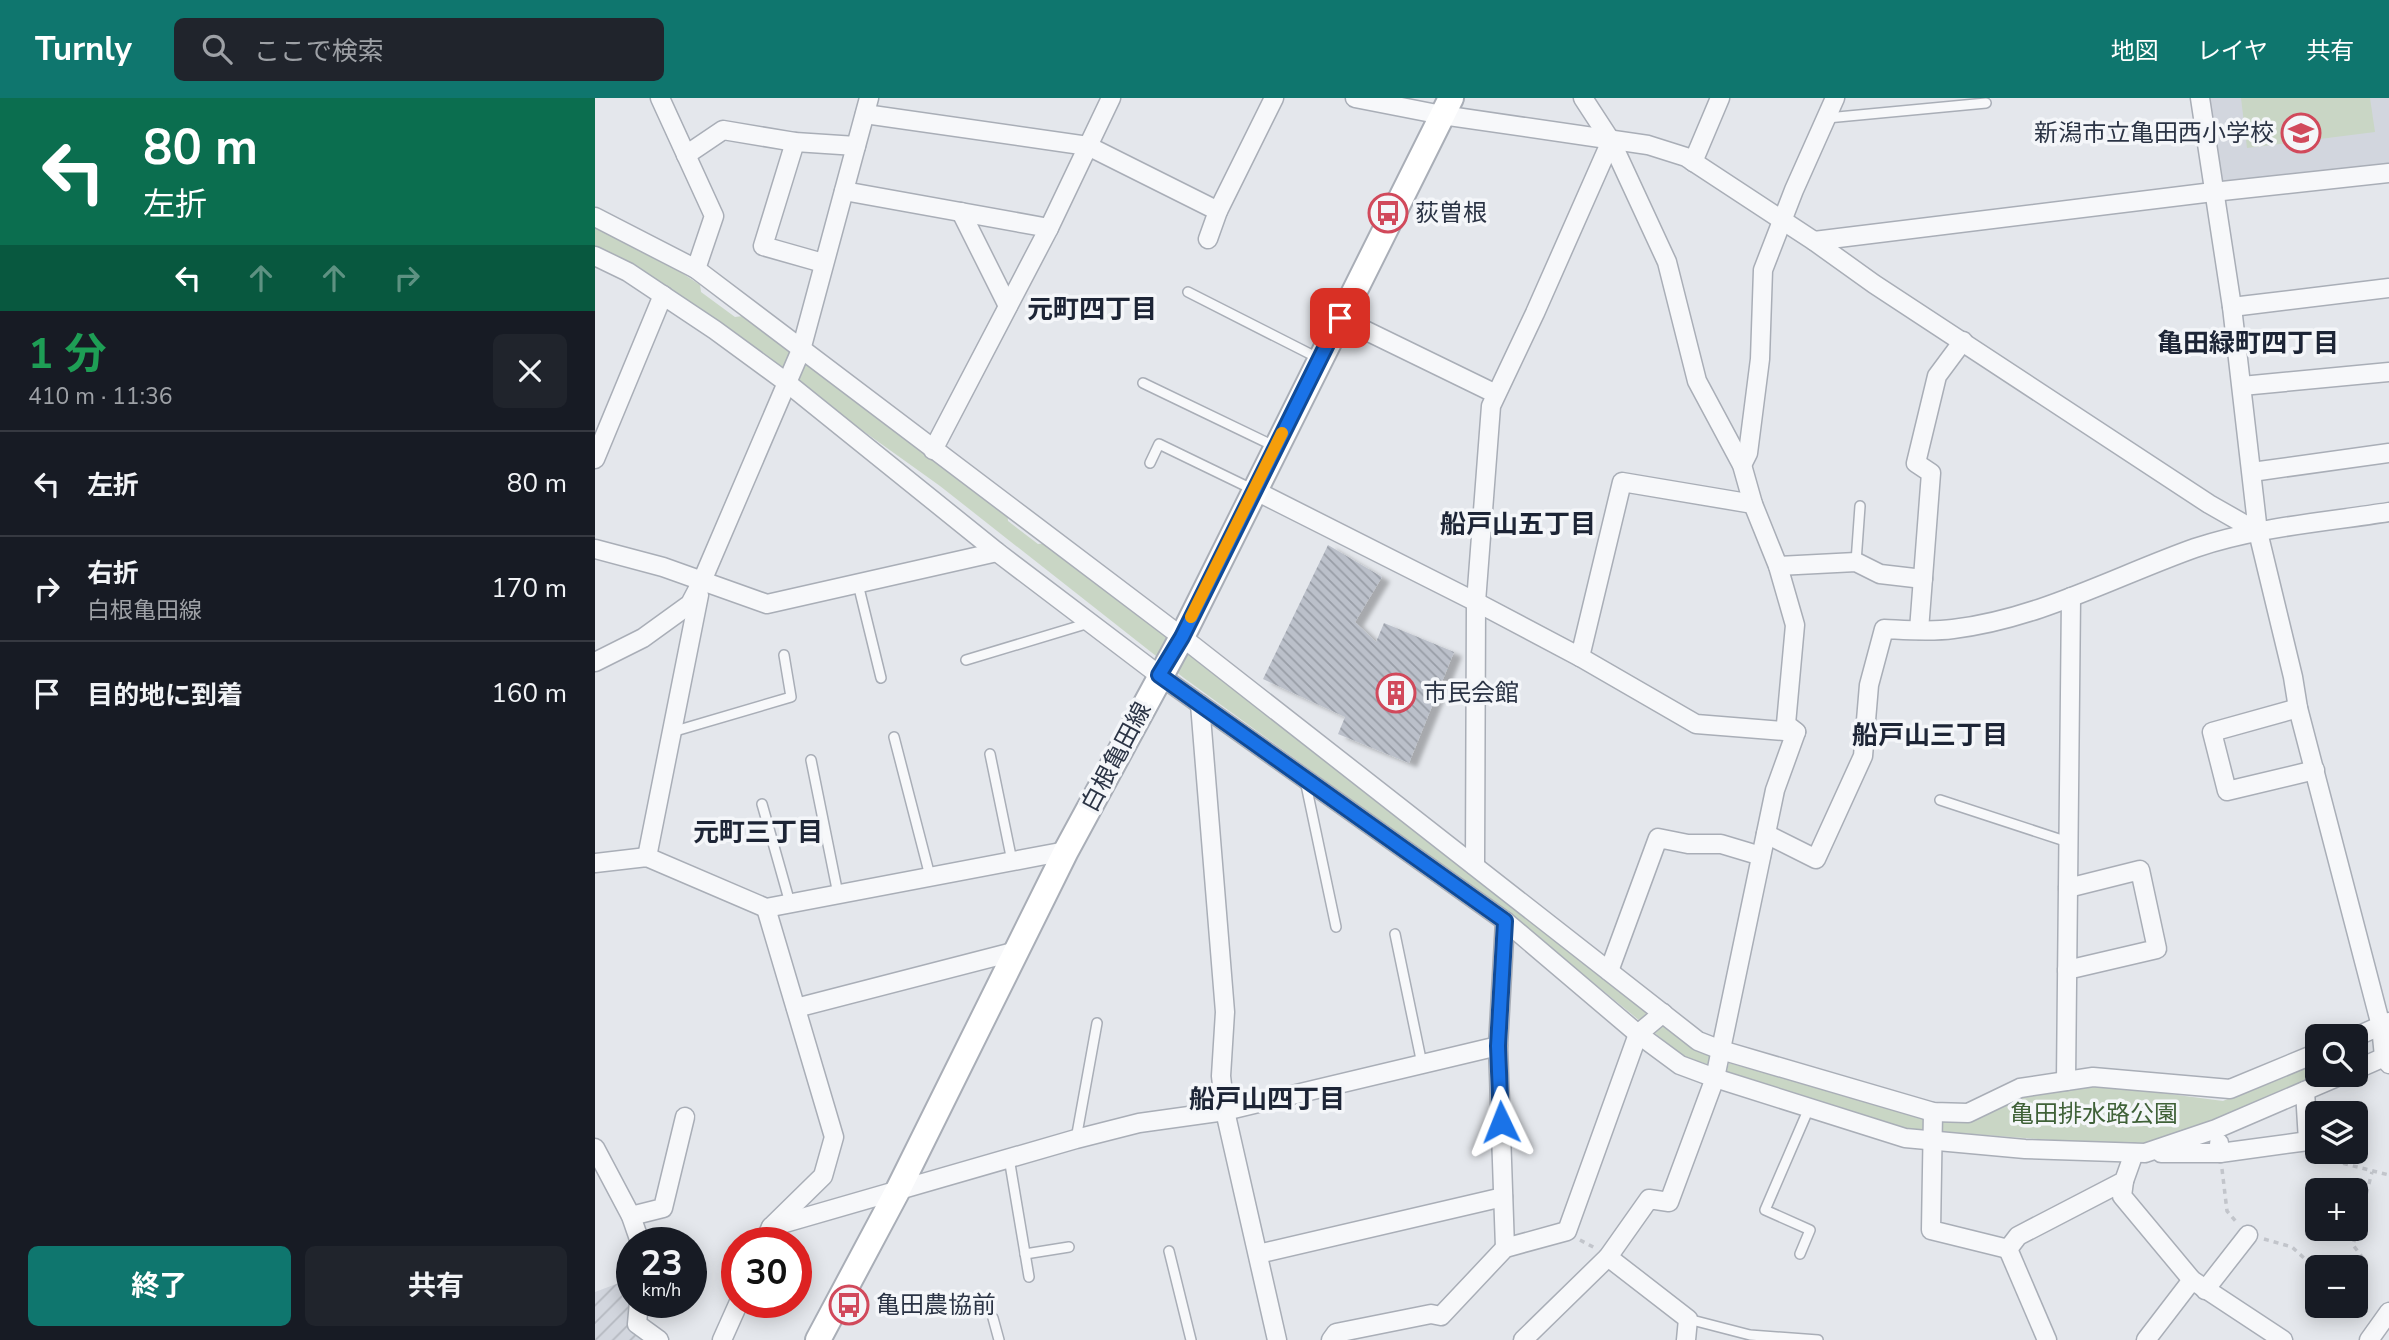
<!DOCTYPE html>
<html lang="ja">
<head>
<meta charset="utf-8">
<style>
  :root { --surface:#171b24; --page:#20242c; --text:#f1f3f6; --muted:#9ea1a6; --line:#363941; --accent:#0f766e }
  body { margin:0; font-family:"Nunito Sans","Noto Sans JP",sans-serif; background:var(--page); color:var(--text); height:100vh; display:flex; flex-direction:column; font-size:26px; white-space:nowrap }
  * { box-sizing:border-box; margin:0 }
  p { font-size:23px; color:var(--muted) }
  .icon { flex:none; width:38px; height:38px; fill:none; stroke:currentColor; stroke-width:2; stroke-linecap:round; stroke-linejoin:round }
  .map { position:relative; flex:1; overflow:hidden }
  .side { display:flex; flex-direction:column; background:var(--surface); width:595px }
  .side>* { flex:none }
  .banner { background:#0b6e4f; color:#fff; overflow:hidden }
  .controls { position:absolute; left:1710px; top:926px; display:grid; gap:14px }
  .controls a { display:grid; place-items:center; width:63px; height:63px; border-radius:10px; background:var(--surface); box-shadow:0 4px 18px #0003; font-size:35px }
  .speed { position:absolute; left:21px; top:1129px; display:flex; gap:14px; font-size:35px; font-weight:700; text-align:center }
  .speed>* { display:grid; place-content:center; width:91px; height:91px; border-radius:50%; background:var(--surface); box-shadow:0 4px 18px #0003; line-height:1 }
  .speed small { font-size:18px; font-weight:400 }
  .speed .limit { border:10px solid #d22; background:#fff; color:#111 }
  .pin { position:absolute; display:grid; place-items:center; width:60px; height:60px; color:#fff; margin:-30px; border-radius:14px; box-shadow:0 4px 10px #0006 }
  .me { position:absolute; width:77px; margin:-38px; rotate:358deg; stroke-linejoin:round; filter:drop-shadow(0 0 5px #0008) }
  .turn { display:flex; align-items:center; gap:24px; height:147px; padding:0 28px; font-size:32px }
  .turn .icon { width:91px; height:91px; stroke-width:2.5 }
  .turn b { display:block; font-size:49px; line-height:60px }
  .lanes { display:flex; align-items:center; height:66px; padding:0 28px; background:#0003; justify-content:center; gap:35px; direction:ltr }
  .lanes .off { opacity:.35 }
  .round { display:grid; place-items:center; flex:none; width:74px; height:74px; border-radius:10px; background:var(--page) }
  .head { display:flex; align-items:center; justify-content:space-between; height:119px; padding:0 28px }
  h1 { font-size:42px; font-weight:700; line-height:52px; color:#1e9e55 }
  .primary-button { display:flex; gap:14px; margin-top:auto; padding:14px 28px }
  .primary-button a { flex:1; height:80px; border-radius:10px; background:var(--accent); color:#fff; font-size:28px; font-weight:700; line-height:80px; text-align:center }
  .primary-button a+a { background:var(--page); color:var(--text) }
  ul { padding:0; list-style:none }
  li { display:flex; align-items:center; gap:21px; height:105px; padding:0 28px; border-top:2px solid var(--line) }
  li div { flex:1 }
  li b { display:block; font-size:26px }
  li em { font-style:normal }
  header { display:flex; align-items:center; gap:42px; box-sizing:border-box; height:98px; padding:0 35px; background:var(--accent); color:#fff }
  header strong { font-size:33px }
  nav { display:flex; gap:38px; margin-inline-start:auto; font-size:24px }
  .search { width:490px; height:63px; background:var(--page); display:flex; align-items:center; gap:18px; box-sizing:border-box; padding:0 24px; border-radius:10px; color:var(--muted); font-size:26px }
  main { display:flex; flex:1; min-height:0 }
  .map>svg:first-child { display:block }
  .built { fill:#d2d6de }
  .industrial { fill:url(#industrial-furrows) }
  .green { fill:#c9d6c5 }
  .building { fill:url(#building-back-hatch); filter:url(#shadow) }
  .lines { fill:none; stroke-linecap:round; stroke-linejoin:round }
  .lane-casing { stroke:#a9aeb7; stroke-width:12 }
  .street-casing { stroke:#a9aeb7; stroke-width:21 }
  .secondary-casing { stroke:#a9aeb7; stroke-width:28 }
  .path { stroke:#c2c5cb; stroke-width:3.5; stroke-dasharray:5 5; stroke-linecap:butt }
  .lane { stroke:#f7f8fa; stroke-width:9 }
  .street { stroke:#f7f8fa; stroke-width:18 }
  .secondary { stroke:#fff; stroke-width:24 }
  .route-casing { stroke:#114b97; stroke-width:18 }
  .route { stroke:#1a73e8; stroke-width:12 }
  .slow { stroke:#f59e0b; stroke-width:12 }
  .labels { text-anchor:middle; stroke-width:7; stroke-linejoin:round; paint-order:stroke }
  .poi-label { font-size:24px; fill:#2b3445; stroke:#f4f6f9; text-anchor:start }
  .street-label { font-size:24px; fill:#2b3445; stroke:#f4f6f9 }
  .park-label { font-size:24px; fill:#3f6138; stroke:#f4f6f9 }
  .neighbourhood-label { font-size:26px; font-weight:bold; fill:#1d2536; stroke:#f4f6f9 }
</style>
</head>
<body>
<header>
<strong>Turnly</strong>
<div class="search"><svg class="icon" aria-label="search" viewBox="0 0 24 24"><circle cx="10" cy="10" r="6"/><path d="M15 15l6 6"/></svg>ここで検索</div>
<nav><a>地図</a><a>レイヤ</a><a>共有</a></nav>
</header>
<main>
<section class="side">
<div class="banner">
<div class="turn"><svg class="icon" aria-label="left" viewBox="0 0 24 24"><path d="M17 20v-9H6M10 6l-5 5 5 5"/></svg><div><b>80 m</b>左折</div></div>
<div class="lanes"><svg class="icon" aria-label="left" viewBox="0 0 24 24"><path d="M17 20v-9H6M10 6l-5 5 5 5"/></svg><svg class="icon off" aria-label="ahead" viewBox="0 0 24 24"><path d="M12 20V5M6 11l6-6 6 6"/></svg><svg class="icon off" aria-label="ahead" viewBox="0 0 24 24"><path d="M12 20V5M6 11l6-6 6 6"/></svg><svg class="icon off" aria-label="right" viewBox="0 0 24 24"><path d="M7 20v-9h11M14 6l5 5-5 5"/></svg></div>
</div>
<div class="head"><div><h1>1 分</h1><p>410 m · 11:36</p></div><a class="round"><svg class="icon" aria-label="close" viewBox="0 0 24 24"><path d="M6 6l12 12M18 6L6 18"/></svg></a></div>
<ul>
<li><svg class="icon" aria-label="left" viewBox="0 0 24 24"><path d="M17 20v-9H6M10 6l-5 5 5 5"/></svg><div><b>左折</b></div><em>80 m</em></li>
<li><svg class="icon" aria-label="right" viewBox="0 0 24 24"><path d="M7 20v-9h11M14 6l5 5-5 5"/></svg><div><b>右折</b><p>白根亀田線</p></div><em>170 m</em></li>
<li><svg class="icon" aria-label="arrive" viewBox="0 0 24 24"><path d="M6 21V4h12l-3 4 3 4H6"/></svg><div><b>目的地に到着</b></div><em>160 m</em></li>
</ul>
<div class="primary-button"><a>終了</a><a>共有</a></div>
</section>
<div class="map">
<svg width="1794" height="1242" viewBox="0 0 1794 1242">
  <defs>
    <pattern id="industrial-furrows" width="10" height="10" patternUnits="userSpaceOnUse" patternTransform="scale(1.75)"><rect width="10" height="10" fill="#d2d6de"/><path d="M-1 1l2-2M0 10L10 0M9 11l2-2" fill="none" stroke="#b4b8c0"/></pattern>
    <pattern id="building-back-hatch" width="6" height="6" patternUnits="userSpaceOnUse" patternTransform="scale(1.75)"><rect width="6" height="6" fill="#bbc0ca"/><path d="M-1 5l2 2M0 0l6 6M5-1l2 2" fill="none" stroke="#989da6"/></pattern>
    <filter id="shadow"><feDropShadow dx="8" dy="4.5" stdDeviation="2" flood-color="#0004"/></filter>
  </defs>
  <rect width="100%" height="100%" fill="#e4e7ec"/>
  <path class="built" d="M1614,0h180v69l-88,10 -81,5z"/>
  <path class="industrial" d="M37,1180l-4,46 4,8 10,8h-47v-48z"/>
  <g class="green">
    <path d="M1646,0h129l5,34 -128,16z"/>
    <path d="M0,127l66,34 39,26 1,7 34,25 8,-1 264,195 1,10 30,23 10,-1 664,514 5,10 -33,-10 -171,-140 -329,-239 -244,-192 -306,-219 -39,-21z"/>
    <path d="M1722,961v15l18,1 -127,51 -76,20 -226,-17 -180,-55 3,-11 203,58 92,-29 69,-8 130,17z"/>
  </g>
  <path class="building" d="M733,447l54,32 -27,45 21,20 8,-19 70,29 -45,111 -71,-29 7,-17 -82,-38z"/>
  <g class="lines">
    <defs>
      <g id="lane">
        <path d="M1232,20l159,-15"/>
        <path d="M593,194l130,66"/>
        <path d="M548,285l131,63"/>
        <path d="M555,365l9,-19 95,46"/>
        <path d="M1261,464l4,-56"/>
        <path d="M263,486l23,94"/>
        <path d="M371,562l123,-37"/>
        <path d="M77,634l119,-35 -7,-42"/>
        <path d="M299,639l36,139"/>
        <path d="M395,656l22,107"/>
        <path d="M216,662l27,134"/>
        <path d="M710,682l31,147"/>
        <path d="M1345,702l128,42"/>
        <path d="M167,706l28,99"/>
        <path d="M800,836l27,130"/>
        <path d="M481,1041l21,-116"/>
        <path d="M414,1060l20,119"/>
        <path d="M574,1153l22,89"/>
        <path d="M430,1156l44,-7"/>
        <path d="M1205,1156l10,-24 -45,-20 44,-102"/>
        <path d="M398,1220l6,22"/>
        <path d="M1093,1221l62,16 68,5"/>
      </g>
      <g id="street">
        <path d="M65,0l54,118 -18,53"/>
        <path d="M760,0l87,17 206,30 38,12 128,84 60,43 335,220 49,28"/>
        <path d="M1605,0l32,209 26,225 35,145 5,31 83,318 3,31 5,7"/>
        <path d="M270,16l223,32 130,65"/>
        <path d="M200,44l-32,104 60,17"/>
        <path d="M91,57l37,-25 72,12 61,4"/>
        <path d="M1098,64l27,-64"/>
        <path d="M249,93l205,37"/>
        <path d="M366,114l47,94"/>
        <path d="M0,119l101,52 486,368 516,404 23,9 212,62 35,1 52,-25 73,-11 137,12 87,-36"/>
        <path d="M613,141l10,-28 56,-113"/>
        <path d="M1219,143l399,-49 176,-19"/>
        <path d="M0,158l33,16 87,58 71,52 211,170 162,123 346,246 133,113 42,31 35,13 190,60 120,11 120,4 71,-24 128,-55"/>
        <path d="M1637,209l157,-19"/>
        <path d="M745,220l156,76"/>
        <path d="M1647,288l147,-14"/>
        <path d="M338,352l116,-222 62,-130"/>
        <path d="M0,361l68,-164"/>
        <path d="M1147,367l6,-12 12,-94 3,-89 31,-80 41,-92"/>
        <path d="M1657,374l137,-19"/>
        <path d="M659,392l222,112 104,55 42,-175 131,22"/>
        <path d="M0,451l68,18 104,37 230,-52"/>
        <path d="M1183,468l78,-4 24,12 43,5"/>
        <path d="M1324,532l12,-157 -15,-10 21,-87 26,-35"/>
        <path d="M985,559l116,67 100,8"/>
        <path d="M0,564l48,-24 47,-34 12,-23 99,-231 68,-252"/>
        <path d="M605,606l25,308 -4,64 4,35 52,229"/>
        <path d="M1703,610l-86,24 15,59 88,-21"/>
        <path d="M1171,736l50,25 47,-103 6,-71 15,-56c23,1 47,3 69,0 85,-10 163,-53 242,-81 62,-21 130,-26 194,-36"/>
        <path d="M52,759l52,-262"/>
        <path d="M0,765l52,-6 119,51 300,-57"/>
        <path d="M880,768l1,-264 15,-196 44,-93 76,-172"/>
        <path d="M1472,872l90,-21 -17,-79 -72,18"/>
        <path d="M1014,873l49,-133 30,6h33l40,12"/>
        <path d="M201,910l221,-57"/>
        <path d="M1760,939l34,-15"/>
        <path d="M1760,972l34,-15"/>
        <path d="M1471,983l5,-484"/>
        <path d="M1338,1014l-2,118 77,19 10,-13 106,-55 10,-28"/>
        <path d="M0,1050l36,68 9,26"/>
        <path d="M1566,1055h59l-1,-10"/>
        <path d="M1625,1055l88,-12 -3,-50"/>
        <path d="M1529,1083l-2,15 70,84 91,60"/>
        <path d="M36,1118l32,-8 22,-91"/>
        <path d="M176,1129l305,-88 63,-16 86,-12 273,-65"/>
        <path d="M169,1144l7,-15 52,-51 11,-39 -68,-229"/>
        <path d="M910,1150l-7,-202 7,-125"/>
        <path d="M1413,1151l39,91"/>
        <path d="M663,1156l245,-57"/>
        <path d="M1013,1159l80,62 -2,21"/>
        <path d="M1610,1192l43,-55"/>
        <path d="M44,1204l-2,22 22,16"/>
        <path d="M127,1242l17,-38"/>
        <path d="M736,1242l5,-7 95,-19 10,2 64,-68 62,-17 71,-197 25,-21"/>
        <path d="M928,1242l85,-83 41,-58 20,3 46,-124 60,-288 21,-58 -10,-8 9,-99 -17,-59 -25,-62 -11,-39 -45,-84 -30,-119 -56,-121 -28,-43"/>
        <path d="M1551,1242l46,-60"/>
        <path d="M1774,1242l20,-28"/>
      </g>
      <path id="secondary" d="M223,1242l80,-150 168,-339 116,-214 269,-539"/>
    </defs>
    <use href="#lane" class="lane-casing"/>
    <use href="#street" class="street-casing"/>
    <use href="#secondary" class="secondary-casing"/>
    <g class="path">
      <path d="M1719,1058l75,19"/>
      <path d="M1627,1071l5,42 11,13"/>
      <path d="M1669,1141l28,8 25,23"/>
      <path d="M985,1142l15,8"/>
      <path d="M1760,1175l11,-11 -13,-17 19,-73"/>
    </g>
    <use href="#lane" class="lane"/>
    <use href="#street" class="street"/>
    <use href="#secondary" class="secondary"/>
  </g>
  <g class="lines">
    <defs>
      <path id="route" d="M745,220l-158,319 -23,38 346,246 -7,125 3,76"/>
    </defs>
    <use href="#route" class="route-casing"/>
    <use href="#route" class="route"/>
    <path class="slow" d="M596,519l91,-184"/>
  </g>
  <defs>
    <symbol id="school-ring" viewBox="-11 -11 22 22"><circle r="9.5" fill="#f4f6f9" stroke="#d1495b" stroke-width="1.5"/><path d="M0-5L7-2L0 1L-7-2ZM-4 1L0 2.5L4 1V4Q0 6-4 4Z" fill="#d1495b"/></symbol>
    <symbol id="bus-ring" viewBox="-11 -11 22 22"><circle r="9.5" fill="#f4f6f9" stroke="#d1495b" stroke-width="1.5"/><path d="M-5-6H5V4H4V6H2V4H-2V6H-4V4H-5ZM-3.5-4V0h7V-4ZM-3.5 1.2v1.5H-2V1.2ZM2 1.2v1.5H3.5V1.2Z" fill="#d1495b"/></symbol>
    <symbol id="building-ring" viewBox="-11 -11 22 22"><circle r="9.5" fill="#f4f6f9" stroke="#d1495b" stroke-width="1.5"/><path d="M-4-6H4V6H1V3H-1V6H-4ZM-2.5-4.3h1.7v1.8h-1.7ZM.8-4.3h1.7v1.8H.8ZM-2.5-1h1.7V.8h-1.7ZM.8-1h1.7V.8H.8Z" fill="#d1495b"/></symbol>
  </defs>
  <g fill-rule="evenodd">
    <use href="#school-ring" x="1684" y="13" width="44" height="44"/>
    <use href="#bus-ring" x="771" y="93" width="44" height="44"/>
    <use href="#building-ring" x="779" y="573" width="44" height="44"/>
    <use href="#bus-ring" x="232" y="1185" width="44" height="44"/>
  </g>
  <g class="labels">
    <g class="poi-label">
      <text x="1679" y="43" text-anchor="end">新潟市立亀田西小学校</text>
      <text x="820" y="123">荻曽根</text>
      <text x="828" y="603">市民会館</text>
      <text x="281" y="1215">亀田農協前</text>
    </g>
    <g class="street-label">
      <text transform="translate(521 659) rotate(-62)" y="8">白根亀田線</text>
    </g>
    <g class="park-label">
      <text x="1499" y="1024">亀田排水路公園</text>
    </g>
    <g class="neighbourhood-label">
      <text x="497" y="220">元町四丁目</text>
      <text x="1653" y="254">亀田緑町四丁目</text>
      <text x="923" y="435">船戸山五丁目</text>
      <text x="1335" y="646">船戸山三丁目</text>
      <text x="163" y="743">元町三丁目</text>
      <text x="672" y="1010">船戸山四丁目</text>
    </g>
  </g>
</svg>
<div class="controls">
<a><svg class="icon" aria-label="search" viewBox="0 0 24 24"><circle cx="10" cy="10" r="6"/><path d="M15 15l6 6"/></svg></a>
<a><svg class="icon" aria-label="layers" viewBox="0 0 24 24"><path d="M12 4l9 5-9 5-9-5zM3 14l9 5 9-5"/></svg></a>
<a>+</a>
<a>−</a>
</div>
<div class="speed"><div>23<small>km/h</small></div><div class="limit">30</div></div>
<div class="pin" style="left:745px;top:220px;background:#d93025"><svg class="icon" aria-label="arrive" viewBox="0 0 24 24"><path d="M6 21V4h12l-3 4 3 4H6"/></svg></div>
<svg class="me" style="left:906px;top:1024px" viewBox="-20 -20 40 40"><path d="M0-17L14 15 0 8-14 15z" fill="#1a73e8" stroke="#fff" stroke-width="4"/></svg>
</div>
</main>
</body>
</html>
